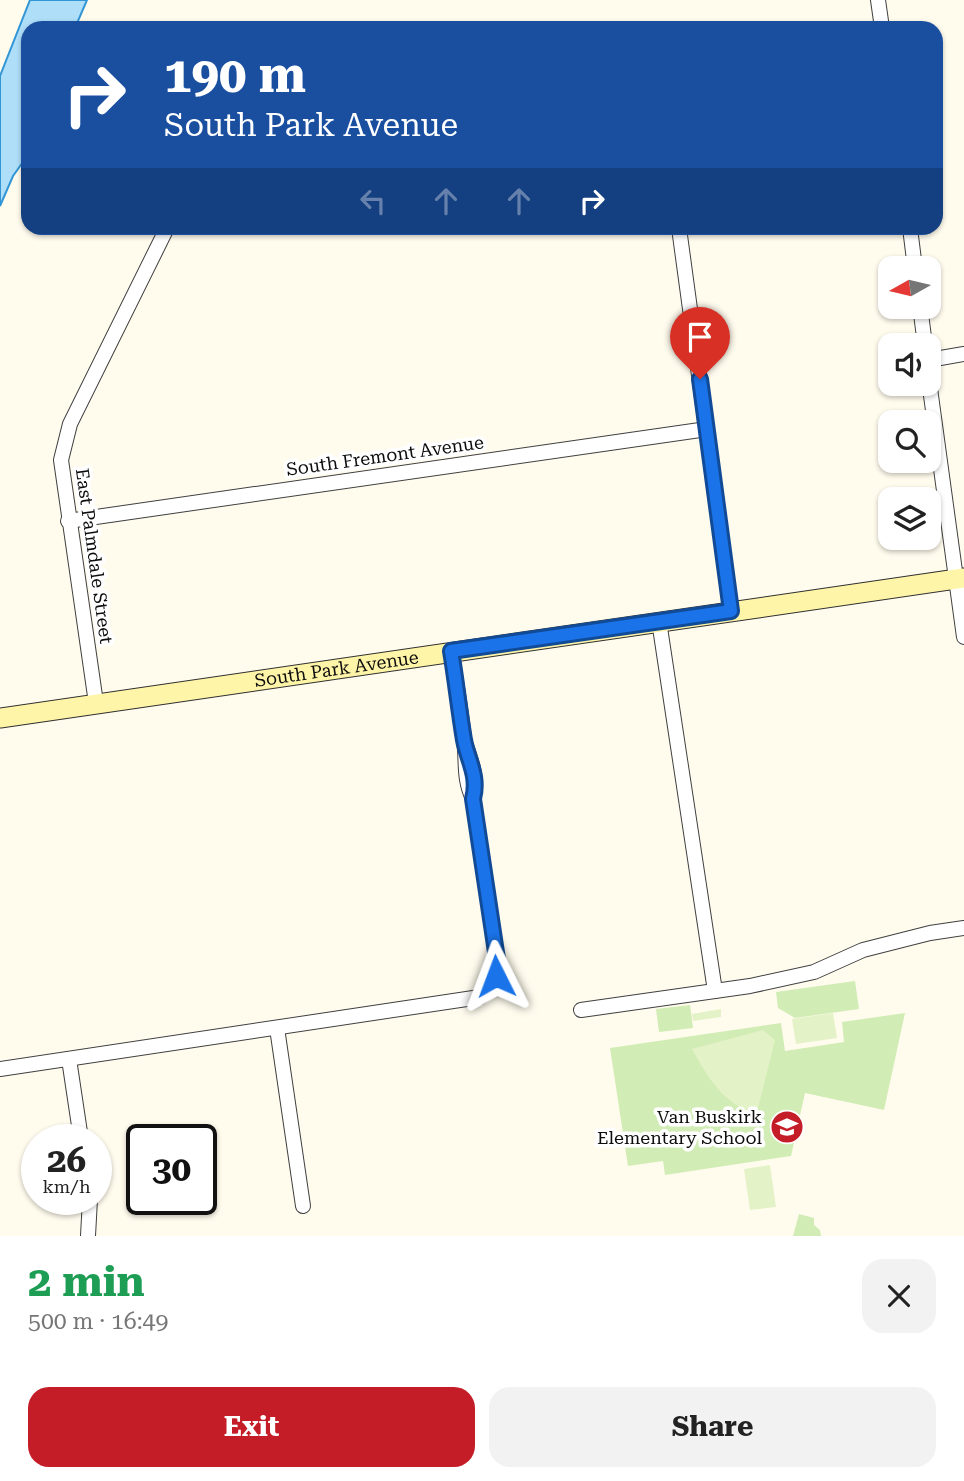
<!DOCTYPE html>
<html lang="en">
<head>
<meta charset="utf-8">
<style>
  :root { --surface:#fff; --page:#f2f2f2; --text:#222; --muted:#767676; --accent:#c51d27 }
  body { margin:0; font-family:"Roboto Serif",serif; background:var(--page); color:var(--text); height:100vh; display:flex; flex-direction:column; font-size:26px; white-space:nowrap }
  * { box-sizing:border-box; margin:0 }
  p { font-size:23px; color:var(--muted) }
  .icon { flex:none; width:38px; height:38px; fill:none; stroke:currentColor; stroke-width:2; stroke-linecap:round; stroke-linejoin:round }
  .map { position:relative; height:1236px; overflow:hidden }
  .side { display:flex; flex-direction:column; background:var(--surface); flex:1 }
  .side>* { flex:none }
  .banner { position:absolute; left:21px; top:21px; width:922px; height:214px; border-radius:21px; box-shadow:0 2px 5px #0004; background:#1a4fa0; color:#fff; overflow:hidden }
  .needle { width:46px; rotate:262deg }
  .tools { position:absolute; left:878px; top:256px; display:grid; gap:14px }
  .tools a { display:grid; place-items:center; width:63px; height:63px; border-radius:14px; background:var(--surface); box-shadow:0 2px 5px #0004; font-size:35px }
  .speed { position:absolute; left:21px; top:1124px; display:flex; gap:14px; font-size:35px; font-weight:700; text-align:center }
  .speed>* { display:grid; place-content:center; width:91px; height:91px; border-radius:50%; background:var(--surface); box-shadow:0 2px 5px #0004; line-height:1 }
  .speed small { font-size:18px; font-weight:400 }
  .speed .limit { border:4px solid #111; border-radius:10px; background:#fff; color:#111 }
  .pin { position:absolute; display:grid; place-items:center; width:60px; height:60px; color:#fff; margin:-72px -30px; border-radius:50% 50% 50% 0; rotate:-45deg; box-shadow:0 0 7px #0007 }
  .pin .icon { rotate:45deg }
  .me { position:absolute; width:77px; margin:-38px; rotate:357deg; stroke-linejoin:round; filter:drop-shadow(0 0 5px #0008) }
  .turn { display:flex; align-items:center; gap:24px; height:147px; padding:0 28px; font-size:32px }
  .turn .icon { width:91px; height:91px; stroke-width:2.5 }
  .turn b { display:block; font-size:49px; line-height:60px }
  .lanes { display:flex; align-items:center; height:66px; padding:0 28px; background:#0003; justify-content:center; gap:35px; direction:ltr }
  .lanes .off { opacity:.35 }
  .round { display:grid; place-items:center; flex:none; width:74px; height:74px; border-radius:21px; background:var(--page) }
  .summary { display:flex; align-items:center; justify-content:space-between; height:119px; padding:0 28px }
  h1 { font-size:42px; font-weight:700; line-height:52px; color:#1e9e55 }
  .primary-button { display:flex; gap:14px; margin-top:auto; padding:14px 28px }
  .primary-button a { flex:1; height:80px; border-radius:21px; background:var(--accent); color:#fff; font-size:28px; font-weight:700; line-height:80px; text-align:center }
  .primary-button a+a { background:var(--page); color:var(--text) }
  .map>svg:first-child { display:block }
  .green { fill:#d2ecb5 }
  .pitch { fill:#e4f2c7 }
  .water { fill:#afdef9; stroke:#3295d5; stroke-width:2 }
  .lines { fill:none; stroke-linecap:round; stroke-linejoin:round }
  .minor-casing { stroke:#404040; stroke-width:16 }
  .secondary-casing { stroke:#2f2f2f; stroke-width:21 }
  .minor { stroke:#fff; stroke-width:14 }
  .secondary { stroke:#fff5a8; stroke-width:19 }
  .route-casing { stroke:#114b97; stroke-width:18 }
  .route { stroke:#1a73e8; stroke-width:12 }
  .labels { text-anchor:middle; stroke-width:7; stroke-linejoin:round; paint-order:stroke }
  .street-label { font-size:18px; fill:#0d0d0d; stroke:#fff }
  .poi-label { font-size:18px; fill:#0d0d0d; stroke:#fff; text-anchor:end }
</style>
</head>
<body>
<div class="map">
<svg width="964" height="1236" viewBox="0 0 964 1236">
  <rect width="100%" height="100%" fill="#fffbed"/>
  <g class="green">
    <path d="M855,981l4,28 -64,9 -17,-10 -2,-16z"/>
    <path d="M690,1005l3,23 -34,4 -3,-23z"/>
    <path d="M905,1013l-21,97 -79,-17 -14,63 -126,19 -2,-14 -35,5 -18,-118 171,-25 4,28 59,-9 -2,-20z"/>
    <path d="M799,1214l15,4v7l6,5 1,6h-28z"/>
  </g>
  <g class="pitch">
    <path d="M721,1009v8l-28,4 -1,-7z"/>
    <path d="M833,1013l4,25 -41,6 -4,-25z"/>
    <path d="M763,1030l12,10 -19,76c-35,-16 -46,-35 -64,-67z"/>
    <path d="M770,1165l6,42 -26,3 -6,-41z"/>
  </g>
  <path class="water" d="M30,0h57l-12,28h-47v127l-15,21 -13,30v-130z"/>
  <g class="lines">
    <defs>
      <g id="minor">
        <path d="M878,0l4,28"/>
        <path d="M679,228l52,383"/>
        <path d="M910,228l5,40"/>
        <path d="M920,306l5,39"/>
        <path d="M929,360l35,-6"/>
        <path d="M929,381l35,256"/>
        <path d="M68,521l639,-92"/>
        <path d="M659,621l56,370"/>
        <path d="M451,651c5,30 10,59 13,88 3,22 -1,39 9,60 5,-20 -1,-37 -8,-56"/>
        <path d="M96,703l-35,-243 9,-36 97,-196"/>
        <path d="M581,1010l169,-24 64,-14 49,-22 67,-17 34,-5"/>
        <path d="M277,1028l26,178"/>
        <path d="M69,1059l12,80"/>
        <path d="M0,1069l480,-72c14,-10 17,-22 17,-38l-24,-160"/>
        <path d="M88,1236l2,-37"/>
      </g>
      <g id="secondary">
        <path id="s1" d="M0,718l964,-140"/>
      </g>
    </defs>
    <use href="#minor" class="minor-casing"/>
    <use href="#secondary" class="secondary-casing"/>
    <use href="#minor" class="minor"/>
    <use href="#secondary" class="secondary"/>
  </g>
  <g class="lines">
    <defs>
      <path id="route" d="M496,976l1,-17 -24,-160c6,-23 -5,-38 -9,-59 -5,-30 -8,-59 -13,-89l280,-40 -31,-232"/>
    </defs>
    <use href="#route" class="route-casing"/>
    <use href="#route" class="route"/>
  </g>
  <defs>
    <symbol id="school-disc" viewBox="-11 -11 22 22"><circle r="9.5" fill="#c51d27" stroke="#fff"/><path d="M0-5L7-2L0 1L-7-2ZM-4 1L0 2.5L4 1V4Q0 6-4 4Z" fill="#fff"/></symbol>
  </defs>
  <g fill-rule="evenodd">
    <use href="#school-disc" x="768" y="1108" width="38" height="38"/>
  </g>
  <g class="labels">
    <g class="street-label">
      <text transform="translate(385 456) rotate(-8)" y="6">South Fremont Avenue</text>
      <text transform="translate(94 556) rotate(82)" y="6">East Palmdale Street</text>
      <text dy="6" stroke="none"><textPath href="#s1" startOffset="340">South Park Avenue</textPath></text>
    </g>
    <g class="poi-label">
      <text x="762" y="1123">Van Buskirk<tspan x="762" dy="21">Elementary School</tspan></text>
    </g>
  </g>
</svg>
<div class="tools">
<a><svg class="needle" viewBox="-14 -14 28 28"><path d="M0-13l5 13h-10z" fill="#e53935"/><path d="M0 13l5-13h-10z" fill="#767676"/></svg></a>
<a><svg class="icon" aria-label="sound" viewBox="0 0 24 24"><path d="M4 9h4l5-4v14l-5-4H4zM17 9q2 3 0 6"/></svg></a>
<a><svg class="icon" aria-label="search" viewBox="0 0 24 24"><circle cx="10" cy="10" r="6"/><path d="M15 15l6 6"/></svg></a>
<a><svg class="icon" aria-label="layers" viewBox="0 0 24 24"><path d="M12 4l9 5-9 5-9-5zM3 14l9 5 9-5"/></svg></a>
</div>
<div class="speed"><div>26<small>km/h</small></div><div class="limit">30</div></div>
<div class="pin" style="left:700px;top:379px;background:#d93025"><svg class="icon" aria-label="arrive" viewBox="0 0 24 24"><path d="M6 21V4h12l-3 4 3 4H6"/></svg></div>
<svg class="me" style="left:496px;top:976px" viewBox="-20 -20 40 40"><path d="M0-17L14 15 0 8-14 15z" fill="#1a73e8" stroke="#fff" stroke-width="4"/></svg>
<div class="banner">
<div class="turn"><svg class="icon" aria-label="right" viewBox="0 0 24 24"><path d="M7 20v-9h11M14 6l5 5-5 5"/></svg><div><b>190 m</b>South Park Avenue</div></div>
<div class="lanes"><svg class="icon off" aria-label="left" viewBox="0 0 24 24"><path d="M17 20v-9H6M10 6l-5 5 5 5"/></svg><svg class="icon off" aria-label="ahead" viewBox="0 0 24 24"><path d="M12 20V5M6 11l6-6 6 6"/></svg><svg class="icon off" aria-label="ahead" viewBox="0 0 24 24"><path d="M12 20V5M6 11l6-6 6 6"/></svg><svg class="icon" aria-label="right" viewBox="0 0 24 24"><path d="M7 20v-9h11M14 6l5 5-5 5"/></svg></div>
</div>
</div>
<section class="side">
<div class="summary"><div><h1>2 min</h1><p>500 m · 16:49</p></div><a class="round"><svg class="icon" aria-label="close" viewBox="0 0 24 24"><path d="M6 6l12 12M18 6L6 18"/></svg></a></div>
<div class="primary-button"><a>Exit</a><a>Share</a></div>
</section>
</body>
</html>
